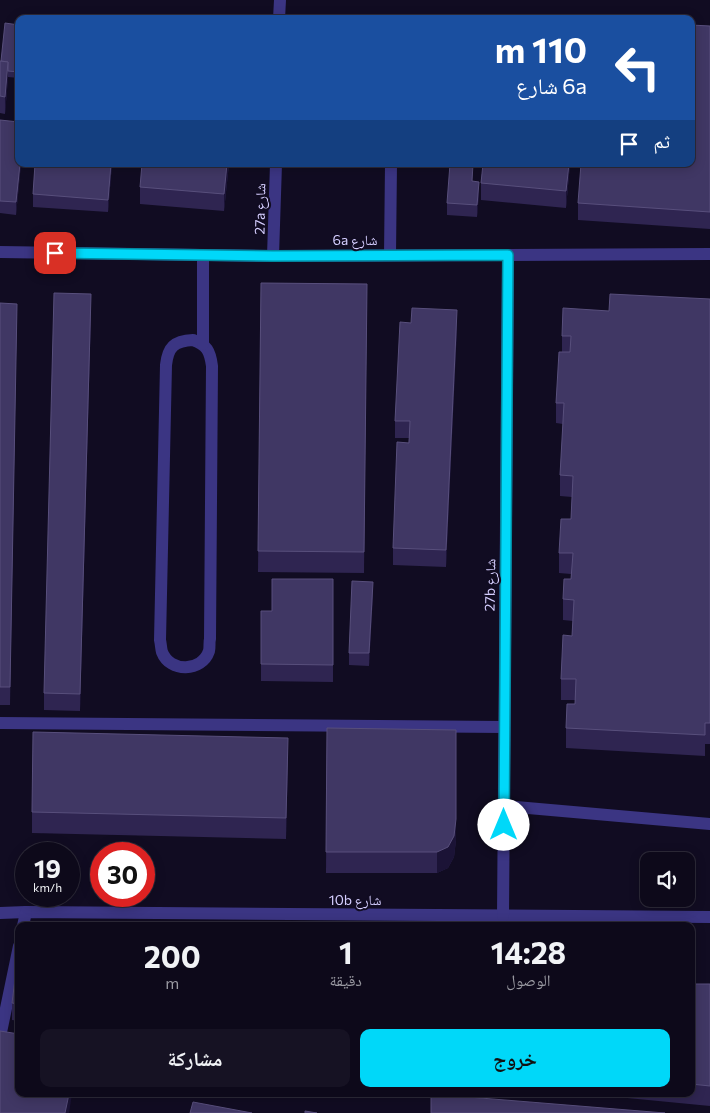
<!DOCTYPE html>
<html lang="ar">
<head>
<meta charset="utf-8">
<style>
  :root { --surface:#0d091a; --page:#161223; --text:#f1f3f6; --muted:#9a9aa2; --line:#2d2a39; --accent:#00d8f9 }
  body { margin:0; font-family:Commissioner,"Noto Naskh Arabic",sans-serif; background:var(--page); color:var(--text); direction:rtl; height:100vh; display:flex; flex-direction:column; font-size:19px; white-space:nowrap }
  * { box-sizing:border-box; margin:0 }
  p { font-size:16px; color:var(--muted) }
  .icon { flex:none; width:28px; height:28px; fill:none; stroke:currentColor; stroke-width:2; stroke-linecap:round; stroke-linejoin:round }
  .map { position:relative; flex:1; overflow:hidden; direction:ltr }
  .details { position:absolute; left:15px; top:922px; width:680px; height:175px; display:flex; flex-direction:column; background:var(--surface); border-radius:10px; box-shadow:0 2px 12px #0003,0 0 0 1px var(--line); direction:rtl }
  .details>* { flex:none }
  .guide { position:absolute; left:15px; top:15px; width:680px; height:152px; border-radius:10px; box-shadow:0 2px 12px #0003,0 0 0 1px var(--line); direction:rtl; background:#1a4fa0; color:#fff; overflow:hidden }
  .buttons { position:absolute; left:640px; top:852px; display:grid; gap:10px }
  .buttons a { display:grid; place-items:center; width:55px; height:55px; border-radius:10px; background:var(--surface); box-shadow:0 2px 12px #0003,0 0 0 1px var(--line); font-size:25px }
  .speed { position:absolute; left:15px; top:842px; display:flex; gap:10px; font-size:25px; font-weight:700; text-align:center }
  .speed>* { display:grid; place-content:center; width:65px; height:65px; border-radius:50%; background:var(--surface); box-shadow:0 2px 12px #0003,0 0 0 1px var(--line); line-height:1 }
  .speed small { font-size:12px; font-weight:400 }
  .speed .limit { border:8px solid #d22; background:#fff; color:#111 }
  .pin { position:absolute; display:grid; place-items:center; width:42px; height:42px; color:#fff; margin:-21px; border-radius:10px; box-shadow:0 2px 8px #0006 }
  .me { position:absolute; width:55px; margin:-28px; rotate:0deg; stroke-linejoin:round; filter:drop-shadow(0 0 4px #0008) }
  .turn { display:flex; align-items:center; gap:18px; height:105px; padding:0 25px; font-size:22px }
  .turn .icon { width:65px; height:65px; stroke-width:2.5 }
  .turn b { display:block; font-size:35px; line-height:42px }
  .then { display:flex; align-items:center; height:48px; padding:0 25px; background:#0003; gap:10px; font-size:19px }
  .eta { display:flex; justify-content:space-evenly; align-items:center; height:85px; text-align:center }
  .eta b { font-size:30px; font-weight:700; line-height:35px }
  .primary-button { display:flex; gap:10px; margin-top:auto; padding:10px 25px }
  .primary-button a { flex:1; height:58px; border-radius:10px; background:var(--accent); color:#111; font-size:20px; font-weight:700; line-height:58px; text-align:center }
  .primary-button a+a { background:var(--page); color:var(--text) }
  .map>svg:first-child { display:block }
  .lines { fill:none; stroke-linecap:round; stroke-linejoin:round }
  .minor { stroke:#3b3583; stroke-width:12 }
  .wall { fill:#2f2551 }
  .shaded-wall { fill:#1b1336 }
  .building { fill:#403764; stroke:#584f7c }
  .route-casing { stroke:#008ca2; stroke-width:12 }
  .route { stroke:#00d8f9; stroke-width:9 }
  .labels { text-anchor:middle; stroke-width:4; stroke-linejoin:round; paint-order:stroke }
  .street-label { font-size:14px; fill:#d5ceff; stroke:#110c22 }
</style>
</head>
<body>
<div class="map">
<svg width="710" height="1113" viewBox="0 0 710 1113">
  <rect width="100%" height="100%" fill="#110c22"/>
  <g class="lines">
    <g class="minor">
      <path d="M279,19l1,-19"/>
      <path d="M0,252l273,4 437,-2"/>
      <path d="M390,255l1,-91"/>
      <path d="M273,256l3,-92"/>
      <path d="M193,340c14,5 17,11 19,26l-2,273c-1,3 0,8 -1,12 -7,21 -39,22 -47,1 -1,-3 -1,-8 -2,-12l6,-275c2,-18 8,-24 27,-25z"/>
      <path d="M203,344v-89"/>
      <path d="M0,723l504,4"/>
      <path d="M504,806l206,18"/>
      <path d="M0,913l26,-1 684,5"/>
      <path d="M503,916l5,-661"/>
      <path d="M23,926l3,-14"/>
      <path d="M0,1037l19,-91"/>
    </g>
  </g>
  <g class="wall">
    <path d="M19,25v53l-11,-1 -3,37 -5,-1v-52h1z"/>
    <path d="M710,26v203l-132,-9v-17l113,-39z"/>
    <path d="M0,120l19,44h2l-5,51 -16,-2z"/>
    <path d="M35,164h77l-4,48 -75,-5v-13z"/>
    <path d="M229,164l-5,47 -84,-7v-17z"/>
    <path d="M483,164h87l-4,44 -85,-8v-17z"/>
    <path d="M473,181l6,13 -2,23 -30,-2v-12z"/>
    <path d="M261,283l106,1 -3,289 -106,-1z"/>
    <path d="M710,299v445h-5v12l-139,-8v-20l9,-24v-4h-14v-21l11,-43 1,-15 -10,-1v-21l8,-20v-5l-12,-1v-20l12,-34 1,-22 -12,-1v-21l3,-51 -7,-1v-20l6,-51v-16l47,-25z"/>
    <path d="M0,303l17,1 -7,401h-10z"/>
    <path d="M91,312l-11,399 -36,-1v-17z"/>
    <path d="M457,327l-11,240 -53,-2v-17l16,-110h-14v-17z"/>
    <path d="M333,579v103l-72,-1v-70h11z"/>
    <path d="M373,594l-4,72 -20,-1v-12z"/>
    <path d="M327,728l129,112 -2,17 -6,11 -11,5h-111z"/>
    <path d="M288,759l-2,80 -254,-6v-21z"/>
    <path d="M19,947v74l-7,-1v-17z"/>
    <path d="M691,984h19v122l-124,-12h105z"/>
  </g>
  <g class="shaded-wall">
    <path d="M8,62v17l-3,35v-17z"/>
    <path d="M20,164h1l-5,51v-13z"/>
    <path d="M111,164h1l-4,48v-12z"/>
    <path d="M227,164h2l-5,47v-17z"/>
    <path d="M569,164h1l-4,44v-17z"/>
    <path d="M479,182v12l-2,23v-12z"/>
    <path d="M91,294v18l-11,399v-17z"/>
    <path d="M457,310v17l-11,240v-17z"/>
    <path d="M373,582v12l-4,72v-13z"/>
    <path d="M456,730v110l-2,17 -6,11 -11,5v-21z"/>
    <path d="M288,738v21l-2,80v-21z"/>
    <path d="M69,1094h3l-3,19h-4z"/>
  </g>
  <g class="building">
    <path d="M5,23l14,2v47l-11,-1v-9l-7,-1z"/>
    <path d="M691,25l19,1v186l-132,-9 3,-39h110z"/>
    <path d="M0,61l8,1 -3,35 -5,-1z"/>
    <path d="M0,120l19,2v42h1l-4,38 -16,-1z"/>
    <path d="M35,164h76l-3,36 -75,-6z"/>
    <path d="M142,164h85l-3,30 -84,-7z"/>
    <path d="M450,164h23l-1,17 7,1 -2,23 -30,-2z"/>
    <path d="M483,164h86l-3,27 -85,-8z"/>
    <path d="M261,283l106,1 -3,268 -106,-1z"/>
    <path d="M54,293l37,1 -11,400 -36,-1z"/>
    <path d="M610,294l100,5v424h-5v12l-139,-7 1,-24h8l1,-25h-15l2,-44 9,1 2,-36 -11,-1 1,-20h7l2,-26h-14l2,-34h10l2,-43 -13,-1 4,-72h-8l3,-51h11l1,-16h-9l1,-28 46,3z"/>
    <path d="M0,303l17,1 -7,383h-10z"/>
    <path d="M412,308l45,2 -11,240 -53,-2 4,-106 12,1 1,-22h-15l5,-99 11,1z"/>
    <path d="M272,579h61v86l-72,-1v-53h11z"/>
    <path d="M352,581l21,1 -4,71h-20z"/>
    <path d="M327,728l129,2v89l-2,17 -6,11 -11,5h-111z"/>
    <path d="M33,732l255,6 -2,80 -254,-6z"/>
    <path d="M19,947v57l-7,-1z"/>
    <path d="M691,984h19v102l-19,-2z"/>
    <path d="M0,1031l19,3v60h50l-4,19h-65z"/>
    <path d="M431,1094l234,19h-234z"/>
    <path d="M193,1102l59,11h-62z"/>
    <path d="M305,1111l12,2h-12z"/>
  </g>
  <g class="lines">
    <defs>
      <path id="route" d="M55,253l218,3 235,-1 -4,570"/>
    </defs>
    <use href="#route" class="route-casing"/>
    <use href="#route" class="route"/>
  </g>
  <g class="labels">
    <g class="street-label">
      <text transform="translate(260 209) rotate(-89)" y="5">27a شارع</text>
      <text x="355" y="245">6a شارع</text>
      <text transform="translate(490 585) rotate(-89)" y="5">27b شارع</text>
      <text x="355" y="905">10b شارع</text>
    </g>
  </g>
</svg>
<div class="buttons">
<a><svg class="icon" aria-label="sound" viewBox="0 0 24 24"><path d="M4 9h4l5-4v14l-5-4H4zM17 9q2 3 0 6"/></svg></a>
</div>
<div class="speed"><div>19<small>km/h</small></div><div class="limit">30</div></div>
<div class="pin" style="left:55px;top:253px;background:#d93025"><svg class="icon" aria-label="arrive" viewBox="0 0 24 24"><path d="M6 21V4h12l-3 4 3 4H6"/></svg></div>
<svg class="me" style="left:504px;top:825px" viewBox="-20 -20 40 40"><circle r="19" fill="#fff"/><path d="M0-13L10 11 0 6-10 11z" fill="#00d8f9"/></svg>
<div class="guide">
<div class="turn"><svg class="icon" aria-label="left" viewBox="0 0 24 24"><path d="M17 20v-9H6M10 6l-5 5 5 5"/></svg><div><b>110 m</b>6a شارع</div></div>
<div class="then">ثم<svg class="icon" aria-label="arrive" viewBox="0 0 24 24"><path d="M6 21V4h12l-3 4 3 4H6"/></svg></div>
</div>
<section class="details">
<div class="eta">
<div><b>14:28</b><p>الوصول</p></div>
<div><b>1</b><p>دقيقة</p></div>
<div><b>200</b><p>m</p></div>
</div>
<div class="primary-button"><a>خروج</a><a>مشاركة</a></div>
</section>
</div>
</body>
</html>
